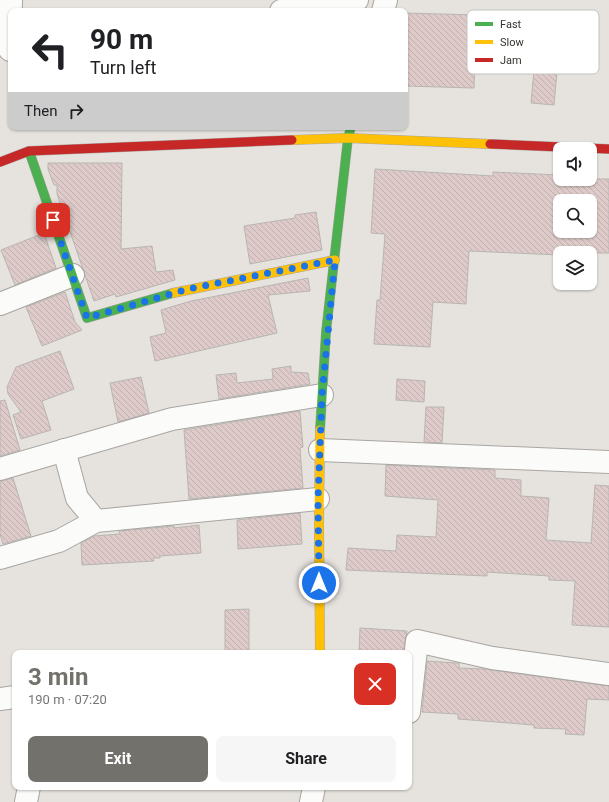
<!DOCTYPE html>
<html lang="en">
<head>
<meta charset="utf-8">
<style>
  :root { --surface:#fff; --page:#f6f6f6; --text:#202124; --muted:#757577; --accent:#73716c }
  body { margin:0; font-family:Roboto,sans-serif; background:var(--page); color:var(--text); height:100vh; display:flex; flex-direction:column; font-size:15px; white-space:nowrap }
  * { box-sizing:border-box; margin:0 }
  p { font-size:13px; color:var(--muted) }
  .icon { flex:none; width:22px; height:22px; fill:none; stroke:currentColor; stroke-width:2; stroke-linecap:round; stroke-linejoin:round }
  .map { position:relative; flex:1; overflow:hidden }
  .panel { position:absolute; left:12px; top:650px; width:400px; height:140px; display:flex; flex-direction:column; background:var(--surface); border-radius:8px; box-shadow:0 1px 3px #0004 }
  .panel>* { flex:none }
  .top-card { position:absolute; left:8px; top:8px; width:400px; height:122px; border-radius:8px; box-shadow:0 1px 3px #0004; background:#fff; color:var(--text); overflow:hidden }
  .controls { position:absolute; left:553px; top:142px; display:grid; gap:8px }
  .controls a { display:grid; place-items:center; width:44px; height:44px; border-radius:8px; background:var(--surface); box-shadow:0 1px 3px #0004; font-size:20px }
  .pin { position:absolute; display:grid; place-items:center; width:34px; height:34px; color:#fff; margin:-17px; border-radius:8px; box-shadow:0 2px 6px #0006 }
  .me { position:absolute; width:44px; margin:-22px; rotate:0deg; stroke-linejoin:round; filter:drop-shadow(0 0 3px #0008) }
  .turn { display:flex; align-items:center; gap:14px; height:84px; padding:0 16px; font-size:18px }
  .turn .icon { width:52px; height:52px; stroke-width:2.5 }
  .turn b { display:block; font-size:28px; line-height:34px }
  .then { display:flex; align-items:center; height:38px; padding:0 16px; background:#0003; gap:8px; font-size:15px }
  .round { display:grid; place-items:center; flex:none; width:42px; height:42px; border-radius:8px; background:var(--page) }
  .overview { display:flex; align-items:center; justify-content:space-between; height:68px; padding:0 16px }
  h1 { font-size:24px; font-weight:700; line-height:30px; color:var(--accent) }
  .primary-button { display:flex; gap:8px; margin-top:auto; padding:8px 16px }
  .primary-button a { flex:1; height:46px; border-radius:8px; background:var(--accent); color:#fff; font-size:16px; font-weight:700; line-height:46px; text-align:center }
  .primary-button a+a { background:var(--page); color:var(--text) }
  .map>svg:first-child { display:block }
  .building { fill:url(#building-back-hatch); stroke:#b8b5b2; fill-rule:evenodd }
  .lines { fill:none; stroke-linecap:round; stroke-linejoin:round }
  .street-casing { stroke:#a8a5a2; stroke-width:24 }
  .fast-casing { stroke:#a8a5a2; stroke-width:10 }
  .slow-casing { stroke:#a8a5a2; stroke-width:10 }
  .jam-casing { stroke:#a8a5a2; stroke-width:10 }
  .street { stroke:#fbfbfa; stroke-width:22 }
  .fast { stroke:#4caf50; stroke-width:9 }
  .slow { stroke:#ffc107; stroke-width:9 }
  .jam { stroke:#c62828; stroke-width:9 }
  .route { stroke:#1a73e8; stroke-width:7; stroke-dasharray:0 12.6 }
  .key { fill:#fff; stroke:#c2c2c1; stroke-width:1 }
  .key-label { font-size:11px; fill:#35332f }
</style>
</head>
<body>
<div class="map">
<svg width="609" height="802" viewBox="0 0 609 802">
  <defs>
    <pattern id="building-back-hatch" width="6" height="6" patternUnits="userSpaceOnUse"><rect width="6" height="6" fill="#decbc9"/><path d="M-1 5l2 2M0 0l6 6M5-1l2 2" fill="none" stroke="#bfafad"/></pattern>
  </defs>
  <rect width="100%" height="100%" fill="#e6e3de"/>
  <g class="building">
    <path d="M405,13l71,2 -2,73 -69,-2z"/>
    <path d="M535,59l23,2 -4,44 -23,-2z"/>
    <path d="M48,163h74l-1,86 31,-3 4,26 17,-2 2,10 -59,17 -1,-3 -21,7 -37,-107v-9h-3l-6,-16z"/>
    <path d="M375,169l118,7v-4l67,3v4h49v74h-49v2l-91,-4 -3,53 -33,-2 -3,45 -56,-3 3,-44h3l5,-66 -14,-1zM560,201h30v30h-30z"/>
    <path d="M316,212l6,38 -72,14 -6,-38 51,-8v-3z"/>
    <path d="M44,233l12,35 -41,17 -14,-35z"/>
    <path d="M308,278l2,13 -42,4 9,38 -122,28 -5,-24 16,-4 -5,-23 30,-9z"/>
    <path d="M65,292l10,30 7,8 -40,16 -16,-39z"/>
    <path d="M60,351l14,38 -32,12 9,29 -30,9 -8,-24 8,-3 -13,-18 -1,-7 9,-20z"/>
    <path d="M291,366v6l17,1 2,11 -91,15 -3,-24 20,-2 1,10 36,-4 -1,-10z"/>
    <path d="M141,377l8,36 -31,9 -8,-39z"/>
    <path d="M397,379l28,2 -1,21 -28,-2z"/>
    <path d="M5,400l15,50 -20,6v-55z"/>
    <path d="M426,407h18l-2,36 -18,-1z"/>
    <path d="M300,411l3,36 -3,1 3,40 -114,11 -5,-69z"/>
    <path d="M386,465l109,5v8l26,2v16l28,2 -3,42 45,3 4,-58 14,1v141l-37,-2 3,-44 -26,-1v-4l-62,-4v4l-141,-6 2,-22 48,3 1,-16 39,2 2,-37 -53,-4z"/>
    <path d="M13,478l18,58 -28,8 -3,-10v-53z"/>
    <path d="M300,513l2,31 -64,5 -1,-29z"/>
    <path d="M199,525l2,28 -41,3v2h-7l1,3 -72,4 -1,-22 13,-7 26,-2 -1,-3 55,-5v2z"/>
    <path d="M249,609v44h-24v-43z"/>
    <path d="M360,628l47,3 -4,22h-44z"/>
    <path d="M427,661l29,2h3v5l25,1 125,17v14l-22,-1 -3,36 -19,-1 1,-5 -32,-1v-3l-76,-6v-5l-36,-2z"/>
  </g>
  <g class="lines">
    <defs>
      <g id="street">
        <path d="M281,11l76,-11"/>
        <path d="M383,11l3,-11"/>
        <path d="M10,50l1,-50"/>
        <path d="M0,304l73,-29"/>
        <path d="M64,450l13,48 19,23"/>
        <path d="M320,450l289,12"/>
        <path d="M0,469l172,-50 150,-24"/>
        <path d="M0,558l59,-17 37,-20 222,-22"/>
        <path d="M0,699l15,-2"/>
        <path d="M409,712l8,-71 75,17 117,16"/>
        <path d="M26,802l3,-15"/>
        <path d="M311,802l3,-15"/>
      </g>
      <g id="fast">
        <path d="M29,151l58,167 86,-25"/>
        <path d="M320,430l6,-98 22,-194 3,-11"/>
      </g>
      <g id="slow">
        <path d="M292,140l56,-2 142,6"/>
        <path d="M173,293l162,-33"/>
        <path d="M320,653l-1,-129 1,-94"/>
      </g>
      <g id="jam">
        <path d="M490,144l119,5"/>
        <path d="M0,162l29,-11 263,-11"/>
      </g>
    </defs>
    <use href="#street" class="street-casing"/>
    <use href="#fast" class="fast-casing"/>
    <use href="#slow" class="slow-casing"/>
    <use href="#jam" class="jam-casing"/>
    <use href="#street" class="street"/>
    <use href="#fast" class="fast"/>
    <use href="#slow" class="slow"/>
    <use href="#jam" class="jam"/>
  </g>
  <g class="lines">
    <path class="route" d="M53,220l34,98 101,-29 147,-29 -13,135 -4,104 1,84"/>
  </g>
  <rect x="467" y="10" width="132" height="64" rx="6" class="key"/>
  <rect x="475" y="22" width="18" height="4" fill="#4caf50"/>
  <rect x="475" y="40" width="18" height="4" fill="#ffc107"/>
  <rect x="475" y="58" width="18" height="4" fill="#c62828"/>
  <g class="key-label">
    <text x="500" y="28">Fast</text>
    <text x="500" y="46">Slow</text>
    <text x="500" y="64">Jam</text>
  </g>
</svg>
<div class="controls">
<a><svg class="icon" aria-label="sound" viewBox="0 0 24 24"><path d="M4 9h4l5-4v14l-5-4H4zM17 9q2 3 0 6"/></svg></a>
<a><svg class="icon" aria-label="search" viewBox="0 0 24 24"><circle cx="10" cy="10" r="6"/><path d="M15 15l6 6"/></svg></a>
<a><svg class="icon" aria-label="layers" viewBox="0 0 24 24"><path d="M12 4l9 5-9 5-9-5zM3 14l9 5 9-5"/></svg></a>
</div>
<div class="pin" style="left:53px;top:220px;background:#d93025"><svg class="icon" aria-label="arrive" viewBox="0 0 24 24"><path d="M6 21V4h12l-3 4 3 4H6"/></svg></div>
<svg class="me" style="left:319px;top:583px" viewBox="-20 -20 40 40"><circle r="17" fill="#1a73e8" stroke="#fff" stroke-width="3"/><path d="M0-11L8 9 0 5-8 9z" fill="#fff"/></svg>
<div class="top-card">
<div class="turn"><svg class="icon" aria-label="left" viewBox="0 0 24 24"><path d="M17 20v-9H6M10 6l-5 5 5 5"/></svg><div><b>90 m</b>Turn left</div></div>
<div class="then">Then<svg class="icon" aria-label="right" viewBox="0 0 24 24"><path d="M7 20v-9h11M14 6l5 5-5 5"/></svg></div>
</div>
<section class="panel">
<div class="overview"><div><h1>3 min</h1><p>190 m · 07:20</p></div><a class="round" style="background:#d93025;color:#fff"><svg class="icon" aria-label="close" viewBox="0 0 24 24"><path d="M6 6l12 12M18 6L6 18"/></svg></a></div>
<div class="primary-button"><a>Exit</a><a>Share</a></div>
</section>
</div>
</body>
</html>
